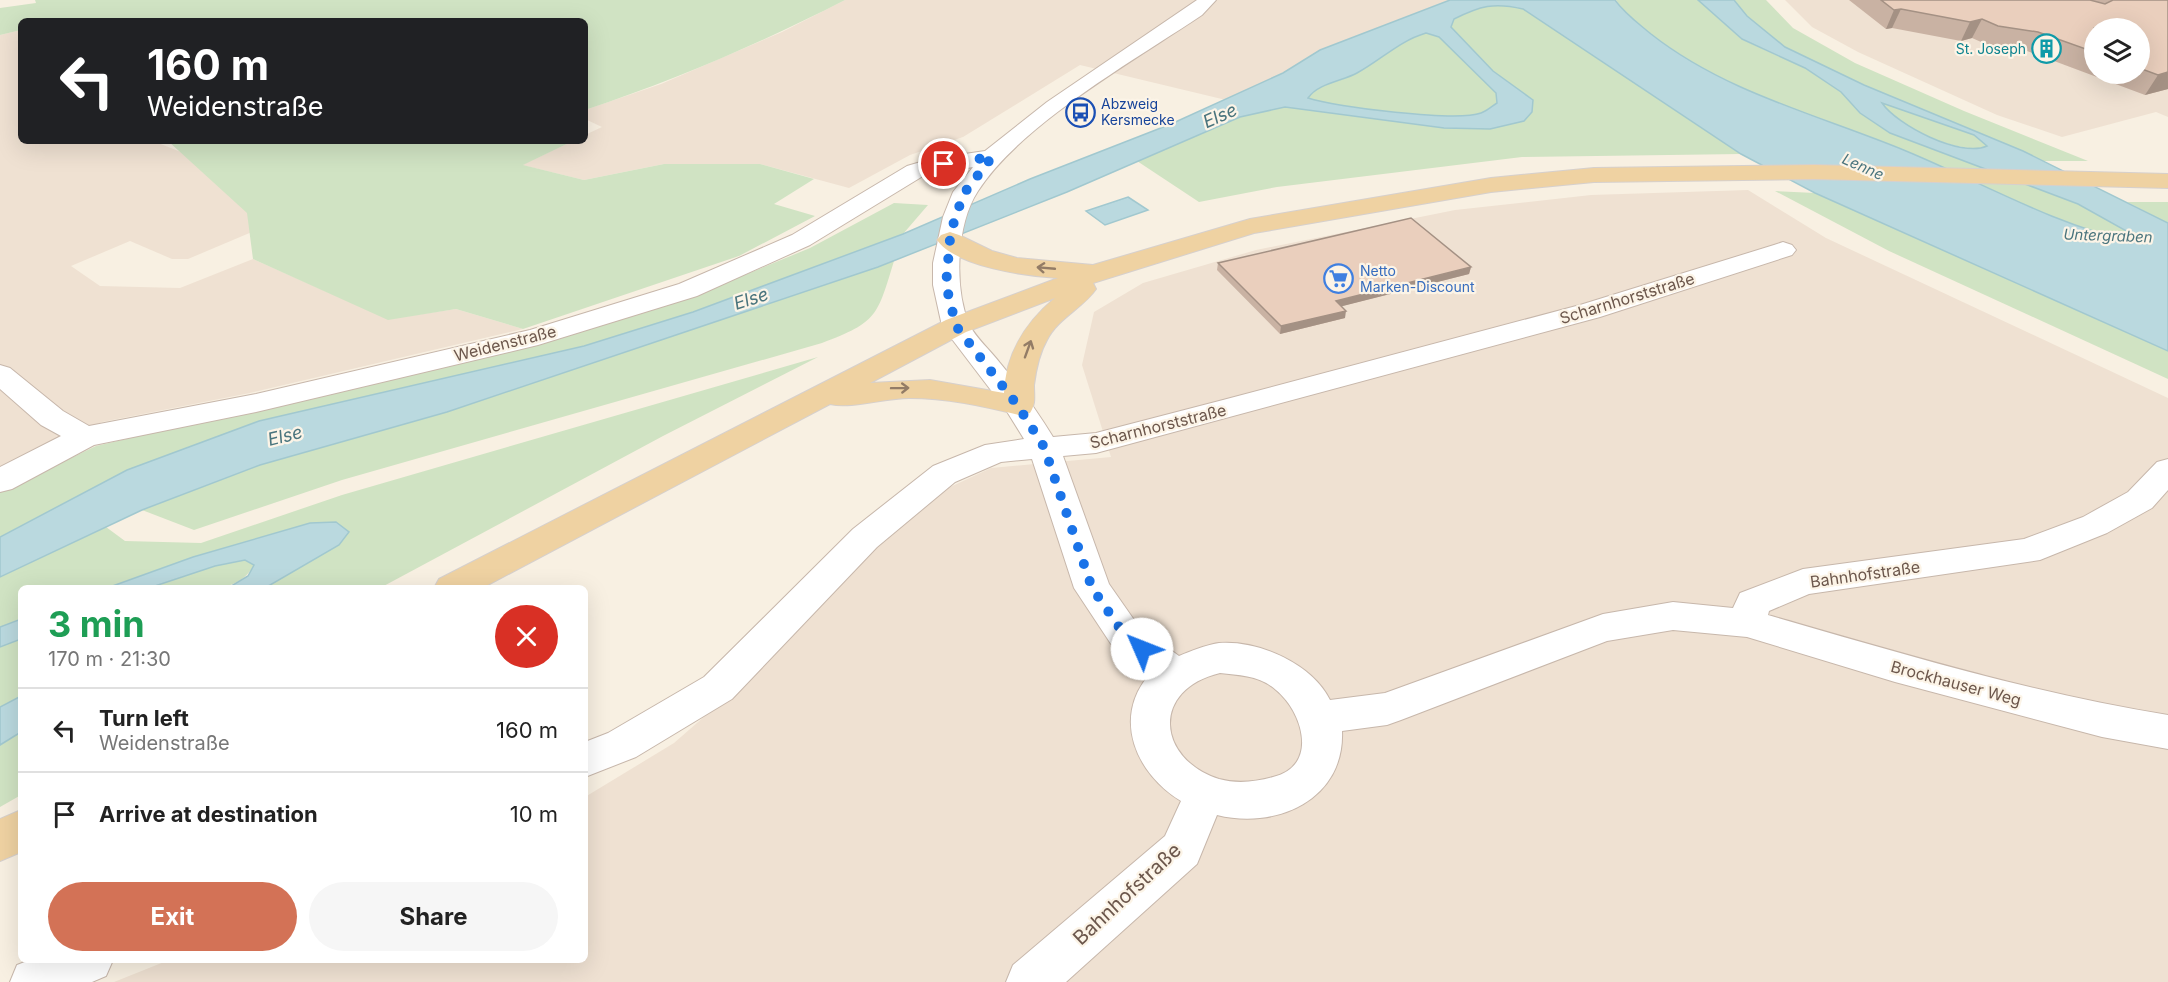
<!DOCTYPE html>
<html lang="en">
<head>
<meta charset="utf-8">
<style>
  :root { --surface:#fff; --page:#f6f6f6; --text:#222; --muted:#767676; --line:#e0e0e0; --accent:#d37256 }
  body { margin:0; font-family:Inter,sans-serif; background:var(--page); color:var(--text); height:100vh; display:flex; flex-direction:column; font-size:22px; white-space:nowrap }
  * { box-sizing:border-box; margin:0 }
  p { font-size:20px; color:var(--muted) }
  .icon { flex:none; width:33px; height:33px; fill:none; stroke:currentColor; stroke-width:2; stroke-linecap:round; stroke-linejoin:round }
  .map { position:relative; flex:1; overflow:hidden }
  .sheet { position:absolute; left:18px; top:585px; width:570px; height:378px; display:flex; flex-direction:column; background:var(--surface); border-radius:9px; box-shadow:0 6px 24px #0002 }
  .sheet>* { flex:none }
  .top-card { position:absolute; left:18px; top:18px; width:570px; height:126px; border-radius:9px; box-shadow:0 6px 24px #0002; background:#202124; color:#fff; overflow:hidden }
  .controls { position:absolute; left:2084px; top:18px; display:grid; gap:12px }
  .controls a { display:grid; place-items:center; width:66px; height:66px; border-radius:50%; background:var(--surface); box-shadow:0 6px 24px #0002; font-size:30px }
  .pin { position:absolute; display:grid; place-items:center; width:51px; height:51px; color:#fff; margin:-26px; border:3px solid #fff; border-radius:50%; box-shadow:0 2px 6px #0007 }
  .me { position:absolute; width:66px; margin:-33px; rotate:314deg; stroke-linejoin:round; filter:drop-shadow(0 0 4px #0008) }
  .turn { display:flex; align-items:center; gap:21px; height:126px; padding:0 30px; font-size:27px }
  .turn .icon { width:78px; height:78px; stroke-width:2.5 }
  .turn b { display:block; font-size:42px; line-height:51px }
  .round { display:grid; place-items:center; flex:none; width:63px; height:63px; border-radius:32px; background:var(--page) }
  .overview { display:flex; align-items:center; justify-content:space-between; height:102px; padding:0 30px }
  h1 { font-size:36px; font-weight:700; line-height:45px; color:#1e9e55 }
  .cta { display:flex; gap:12px; margin-top:auto; padding:12px 30px }
  .cta a { flex:1; height:69px; border-radius:36px; background:var(--accent); color:#fff; font-size:24px; font-weight:700; line-height:69px; text-align:center }
  .cta a+a { background:var(--page); color:var(--text) }
  ul { padding:0; list-style:none }
  li { display:flex; align-items:center; gap:18px; height:84px; padding:0 30px; border-top:2px solid var(--line) }
  li div { flex:1 }
  li b { display:block; font-size:22px }
  li em { font-style:normal }
  .map>svg:first-child { display:block }
  .residential { fill:#efe1d2; fill-rule:evenodd }
  .green { fill:#d0e3c3 }
  .water { fill:#bad9df; stroke:#a1c8cf; stroke-width:1.5; fill-rule:evenodd }
  .lines { fill:none; stroke-linecap:round; stroke-linejoin:round }
  .minor-casing { stroke:#c7b7ab; stroke-width:2 }
  .major-casing { stroke:#d6d0cd; stroke-width:2 }
  .minor { fill:#fff; fill-rule:evenodd }
  .major { fill:#efd2a2; fill-rule:evenodd }
  .wall { fill:#c9b2a3; fill-rule:evenodd }
  .shaded-wall { fill:#a49184 }
  .building { fill:#eacfbd; stroke:#a49184; stroke-width:1.5 }
  .oneway { stroke:#937c66 }
  .route { stroke:#1a73e8; stroke-width:10; stroke-dasharray:0 18 }
  .labels { text-anchor:middle; stroke-width:4.5; stroke-linejoin:round; paint-order:stroke }
  .far-culture-label { font-size:14px; fill:#0d838f; stroke:#fcf4e7; text-anchor:end }
  .far-transit-label { font-size:14px; fill:#164399; stroke:#fcf4e7; text-anchor:start }
  .far-shop-label { font-size:14px; fill:#366cbe; stroke:#fcf4e7; text-anchor:start }
  .far-water-label { font-size:15px; font-style:italic; fill:#49747d; stroke:#fcf4e7 }
  .street-label { font-size:16px; fill:#6c574c; stroke:#fcf4e7 }
  .water-label { font-size:18px; font-style:italic; fill:#49747d; stroke:#fcf4e7 }
  .near-street-label { font-size:20px; fill:#6c574c; stroke:#fcf4e7 }
</style>
</head>
<body>
<div class="map">
<svg width="2168" height="982" viewBox="0 0 2168 982">
  <rect width="100%" height="100%" fill="#f8f0e2"/>
  <g class="residential">
    <path d="M845,0h605l-130,50 -37,23 -57,27 -146,-35 -117,72 -53,18 -61,33 -89,-24h-96l-80,16 -62,-15 51,-24h12v-6l17,-8 -17,-8v-9l76,-26 121,-52z"/>
    <path d="M1785,0h309l74,15v102l-12,-5 -94,25 -65,-22 -139,-63 -46,-25zM2094,28h45v46h-45z"/>
    <path d="M21,30v111h132l163,64 -128,54h-16l-42,-18 -59,25 29,20 80,2 73,-29 135,60 68,-10 67,20 -273,64 -148,29 -102,46v-433z"/>
    <path d="M1748,190l78,48 342,160v584h-2054l55,-22h416v-163l89,-54 101,-88 71,-79 87,-81 58,-27 120,-11 -29,-92 12,-53 49,-29 113,-33 199,-40 136,-15z"/>
  </g>
  <g class="green">
    <path d="M35,0h810c-84,43 -170,80 -260,110v-89h-564v9l-21,5v-27l36,-5z"/>
    <path d="M1616,0h82l43,39 64,29 36,24 19,21 30,20 188,71 62,34 -7,4c-81,-18 -152,-60 -227,-91 -87,-36 -180,-58 -255,-117 -13,-11 -26,-20 -35,-34z"/>
    <path d="M1734,0h32l27,28 62,35 109,48 124,50h-45l-179,-76 -79,-38 -38,-31z"/>
    <path d="M1504,5l19,4 16,9 202,136 -219,3 -245,30 -78,15 -62,-41 103,-44 45,-10 159,21 88,-28 -39,-29 -42,-44 2,-8 25,-13z"/>
    <path d="M1426,33l13,4 57,56 1,10c-5,3 -10,8 -16,10 -25,10 -146,-6 -173,-15 10,-15 34,-16 49,-25 24,-13 42,-32 69,-40z"/>
    <path d="M1881,102l93,33 13,11c-20,9 -72,-12 -90,-26 -6,-5 -11,-12 -16,-18z"/>
    <path d="M168,141h405l-50,24 61,15 80,-16h96l54,15 -40,25 41,12 -76,40 -216,73 -67,-20 -68,11 -135,-61 -6,-46z"/>
    <path d="M1775,191l40,2 353,158v28l-279,-128z"/>
    <path d="M2127,202h41v21z"/>
    <path d="M894,203l34,2 -25,29 -210,78 -109,34 -457,124 -127,67v-45l96,-46 435,-101 160,-48 119,-49z"/>
    <path d="M894,261c-17,55 -16,61 -72,82l-480,137 -148,50 -52,-20 118,-45 187,-53z"/>
    <path d="M818,357l-155,79 -283,152h-115l73,-43 -28,-22 -117,34 -86,31h-86v31l-21,8v-50l106,-50 19,14 76,2 141,-48z"/>
    <path d="M245,560l9,5c-19,35 -71,23 -105,23l66,-22z"/>
    <path d="M21,639v57l-21,11v-60z"/>
    <path d="M21,732v63l-21,12v-62z"/>
  </g>
  <g class="water">
    <path d="M1450,0h165c10,14 23,23 36,34 75,59 168,81 255,117 75,31 146,73 227,91l6,-4 -61,-34 -188,-71 -30,-20 -19,-21 -36,-24 -63,-29 -44,-39h36l13,16 38,31 79,38 159,66 145,72v128l-353,-158 -74,-39 -218,-145c-29,-7 -43,-3 -69,10l-3,8 42,44 40,29 -1,12 -8,9 -34,8 -46,-1 -159,-21 -45,10 -173,75 -189,75 -431,145 -187,53 -118,45 -142,67v-40l127,-67 132,-49 325,-75 109,-34 210,-78 127,-55 141,-55 112,-51 37,-23zM1426,33l13,4 57,56 1,10c-5,3 -10,8 -16,10 -25,9 -146,-6 -173,-15 10,-15 35,-17 49,-25 24,-13 42,-32 69,-40zM1882,103l92,32 13,11c-27,12 -90,-21 -105,-43z"/>
    <path d="M1128,197l20,13 -43,15 -19,-14z"/>
    <path d="M336,522l13,10 -10,13 -74,43h-37l20,-12 6,-11 -9,-5 -30,6 -66,22h-42l86,-31 117,-34z"/>
    <path d="M21,619v20l-21,8v-20z"/>
    <path d="M21,696v36l-21,13v-38z"/>
  </g>
  <g class="lines">
    <defs>
      <g id="minor">
        <path d="M1197,0h19l-14,15c-67,45 -181,109 -224,176 -22,33 -24,97 -9,133 6,13 22,27 31,39 20,24 37,48 53,74l43,-4 127,-33 357,-95 194,-60 9,-3 9,3 4,5 -4,5 -192,62 -504,136 -33,3 46,128 30,43 40,29c12,-5 26,-11 40,-13 40,-3 93,21 111,57l55,-7 218,-79 70,-12 60,6 7,-15 63,-24 221,-30 59,-22 45,-25 29,-30 11,-3v31l-16,18 -45,25 -67,27 -231,34 -40,17 -1,4c132,38 264,78 400,100v34l-66,-12 -207,-55 -148,-45 -74,-7 -66,11 -206,79 -14,5 -45,6c3,68 -65,99 -125,84l-20,49 -131,118h-60l7,-17 152,-129 16,-35c-45,-27 -69,-83 -32,-126l-36,-28 -39,-59 -42,-129 -31,3 -46,20 -78,65 -145,152 -96,58 -51,20v-35l23,-9 96,-56 149,-148 80,-63 52,-21 39,-6 -18,-29 -64,-84 -9,-41v-22l10,-46 10,-25 20,-25 -50,9 -113,69 -113,51 -159,49 -282,67 -162,33 -82,44 -12,3v-25l61,-31 -20,-11 -41,-36v-24l10,3 53,43 26,15 167,-32 274,-64 149,-46 113,-49 115,-69 24,-7 54,-8 62,-49zM1220,673c20,2 41,3 56,17 27,22 43,76 -3,87 -18,5 -36,7 -54,2 -62,-20 -69,-89 1,-106z"/>
        <path d="M30,960h83l-7,16 -14,6h-82l7,-17z"/>
      </g>
      <g id="major">
        <path d="M1814,165l354,9v14l-354,-9 -220,3 -103,10 -237,41 -161,50 3,6c-13,19 -38,29 -49,51 -8,14 -11,30 -13,45 0,11 2,19 -4,28l-11,2c-36,-9 -73,-17 -110,-17 -24,0 -58,11 -79,6l-348,184h-48l5,-9 507,-259 112,-42c-31,-2 -102,-11 -121,-38l4,-5 9,-3 9,3 33,16 25,7 76,7 157,-46 241,-41 103,-10zM1055,298c-30,25 -49,55 -51,95l-74,-13 -60,3 96,-51z"/>
        <path d="M21,810v42l-21,9v-42z"/>
      </g>
    </defs>
    <use href="#minor" class="minor-casing"/>
    <use href="#major" class="major-casing"/>
    <use href="#minor" class="minor"/>
    <use href="#major" class="major"/>
  </g>
  <g class="wall">
    <path d="M1849,0h319v89l-23,6 -118,-44 -39,-6 -16,-7 -11,3 -69,-13 -6,1zM2094,28h45v46h-45z"/>
    <path d="M1218,263l253,4 -2,7 -127,32 3,12 -65,16 -63,-64z"/>
  </g>
  <g class="shaded-wall">
    <path d="M1901,9l-9,19 -6,1 8,-19z"/>
    <path d="M1982,19l-10,19 -11,3 9,-19z"/>
    <path d="M2168,72v17l-23,6 13,-20z"/>
    <path d="M1471,267l-2,7 -134,34 1,-7z"/>
    <path d="M1346,311l-1,7 -65,16 1,-8z"/>
  </g>
  <g class="building">
    <path d="M1881,0h209l15,4 8,-4h55v72l-10,3 -19,-7v-40h-45v24l-56,-20 -40,-6 -16,-7 -12,3 -69,-13 -7,1z"/>
    <path d="M1411,218l60,49 -135,34 10,10 -65,15 -63,-63z"/>
  </g>
  <defs><path id="oneway-shaft" d="M-6 0H5M1.5-3L5.5 0L1.5 3" fill="none" stroke-width="1.6" stroke-linecap="round" stroke-linejoin="round" transform="scale(1.5)"/></defs>
  <g class="oneway">
    <use href="#oneway-shaft" transform="translate(1046 268) rotate(-175)"/>
    <use href="#oneway-shaft" transform="translate(1028 349) rotate(-70)"/>
    <use href="#oneway-shaft" transform="translate(900 388) rotate(-1)"/>
  </g>
  <g class="lines">
    <path class="route" d="M944,164l48,-7 -27,35 -10,25 -5,22 -4,46 10,41 62,80 26,41 48,141 34,49 16,12"/>
  </g>
  <defs>
    <symbol id="building-ring" viewBox="-11 -11 22 22"><circle r="9.5" fill="#fcf4e7" stroke="#0f9aa8" stroke-width="1.5"/><path d="M-4-6H4V6H1V3H-1V6H-4ZM-2.5-4.3h1.7v1.8h-1.7ZM.8-4.3h1.7v1.8H.8ZM-2.5-1h1.7V.8h-1.7ZM.8-1h1.7V.8H.8Z" fill="#0f9aa8"/></symbol>
    <symbol id="bus-ring" viewBox="-11 -11 22 22"><circle r="9.5" fill="#fcf4e7" stroke="#1a4fb4" stroke-width="1.5"/><path d="M-5-6H5V4H4V6H2V4H-2V6H-4V4H-5ZM-3.5-4V0h7V-4ZM-3.5 1.2v1.5H-2V1.2ZM2 1.2v1.5H3.5V1.2Z" fill="#1a4fb4"/></symbol>
    <symbol id="supermarket-ring" viewBox="-11 -11 22 22"><circle r="9.5" fill="#fcf4e7" stroke="#3f7fe0" stroke-width="1.5"/><path d="M-6-5.5h2.5l.6 2H6L4.5 2H-2.5L-4.4-4H-6ZM-1.5 3.2a1.3 1.3 0 1 0 .1 0ZM3 3.2a1.3 1.3 0 1 0 .1 0Z" fill="#3f7fe0"/></symbol>
  </defs>
  <g fill-rule="evenodd">
    <use href="#building-ring" x="2030" y="32" width="33" height="33"/>
    <use href="#bus-ring" x="1064" y="96" width="33" height="33"/>
    <use href="#supermarket-ring" x="1322" y="262" width="33" height="33"/>
  </g>
  <g class="labels">
    <g class="far-culture-label">
      <text x="2026" y="54">St. Joseph</text>
    </g>
    <g class="far-transit-label">
      <text x="1101" y="109">Abzweig<tspan x="1101" dy="16">Kersmecke</tspan></text>
    </g>
    <g class="far-shop-label">
      <text x="1360" y="276">Netto<tspan x="1360" dy="16">Marken-Discount</tspan></text>
    </g>
    <g class="far-water-label">
      <text transform="translate(1863 167) rotate(24)" y="5">Lenne</text>
      <text transform="translate(2108 236) rotate(2)" y="5">Untergraben</text>
    </g>
    <g class="street-label">
      <text transform="translate(1627 298) rotate(-17)" y="6">Scharnhorststraße</text>
      <text transform="translate(505 343) rotate(-14)" y="6">Weidenstraße</text>
      <text transform="translate(1158 426) rotate(-14)" y="6">Scharnhorststraße</text>
      <text transform="translate(1865 574) rotate(-8)" y="6">Bahnhofstraße</text>
      <text transform="translate(1956 683) rotate(15)" y="6">Brockhauser Weg</text>
    </g>
    <g class="water-label">
      <text transform="translate(1220 116) rotate(-24)" y="6">Else</text>
      <text transform="translate(751 299) rotate(-18)" y="6">Else</text>
      <text transform="translate(285 436) rotate(-14)" y="6">Else</text>
    </g>
    <g class="near-street-label">
      <text transform="translate(1127 894) rotate(-43)" y="7">Bahnhofstraße</text>
    </g>
  </g>
</svg>
<div class="controls">
<a><svg class="icon" aria-label="layers" viewBox="0 0 24 24"><path d="M12 4l9 5-9 5-9-5zM3 14l9 5 9-5"/></svg></a>
</div>
<div class="pin" style="left:944px;top:164px;background:#d93025"><svg class="icon" aria-label="arrive" viewBox="0 0 24 24"><path d="M6 21V4h12l-3 4 3 4H6"/></svg></div>
<svg class="me" style="left:1142px;top:649px" viewBox="-20 -20 40 40"><circle r="19" fill="#fff"/><path d="M0-13L10 11 0 6-10 11z" fill="#1a73e8"/></svg>
<div class="top-card">
<div class="turn"><svg class="icon" aria-label="left" viewBox="0 0 24 24"><path d="M17 20v-9H6M10 6l-5 5 5 5"/></svg><div><b>160 m</b>Weidenstraße</div></div>
</div>
<section class="sheet">
<div class="overview"><div><h1>3 min</h1><p>170 m · 21:30</p></div><a class="round" style="background:#d93025;color:#fff"><svg class="icon" aria-label="close" viewBox="0 0 24 24"><path d="M6 6l12 12M18 6L6 18"/></svg></a></div>
<ul>
<li><svg class="icon" aria-label="left" viewBox="0 0 24 24"><path d="M17 20v-9H6M10 6l-5 5 5 5"/></svg><div><b>Turn left</b><p>Weidenstraße</p></div><em>160 m</em></li>
<li><svg class="icon" aria-label="arrive" viewBox="0 0 24 24"><path d="M6 21V4h12l-3 4 3 4H6"/></svg><div><b>Arrive at destination</b></div><em>10 m</em></li>
</ul>
<div class="cta"><a>Exit</a><a>Share</a></div>
</section>
</div>
</body>
</html>
